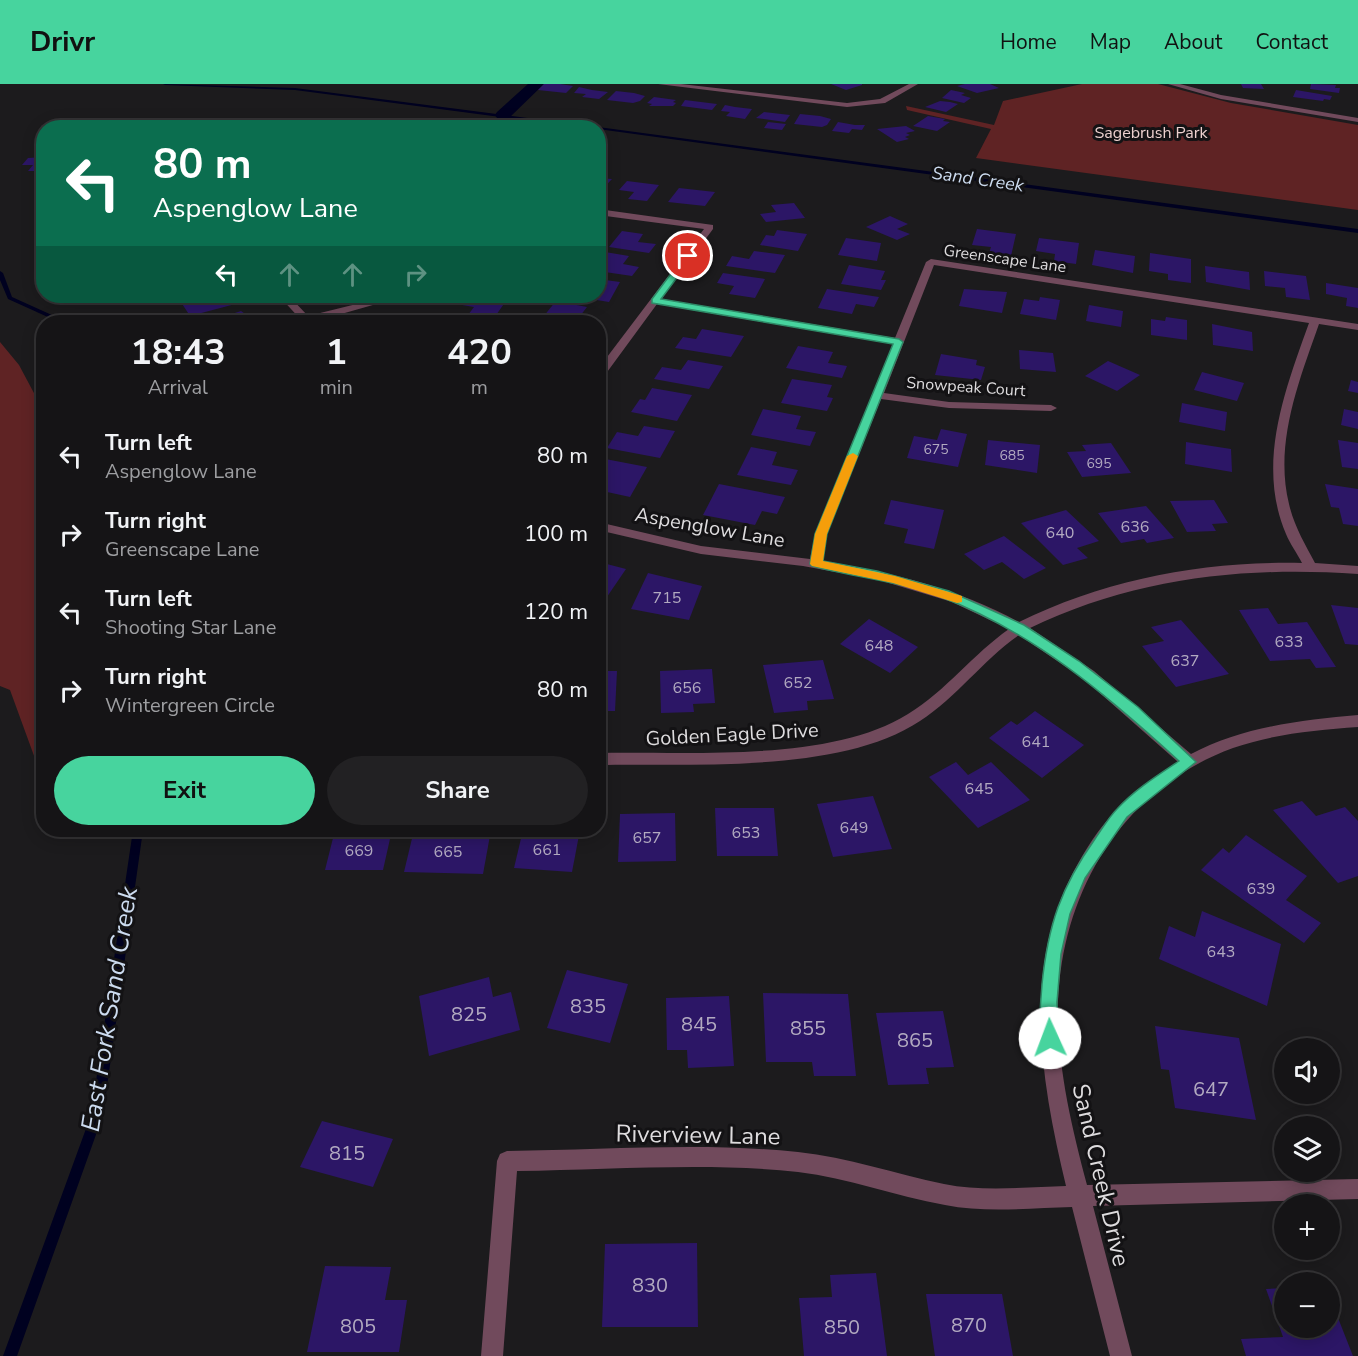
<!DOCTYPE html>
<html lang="en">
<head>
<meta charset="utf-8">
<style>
  :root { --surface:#151416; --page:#222123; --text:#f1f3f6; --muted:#9d9ea1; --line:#343335; --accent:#47d49e }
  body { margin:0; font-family:"Nunito Sans",sans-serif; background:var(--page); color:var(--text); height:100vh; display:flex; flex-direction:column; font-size:22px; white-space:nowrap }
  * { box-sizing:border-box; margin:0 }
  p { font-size:20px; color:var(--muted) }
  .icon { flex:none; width:33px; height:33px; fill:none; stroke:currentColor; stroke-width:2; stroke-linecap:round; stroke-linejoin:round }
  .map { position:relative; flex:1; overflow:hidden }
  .drawer { position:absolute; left:36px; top:231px; width:570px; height:522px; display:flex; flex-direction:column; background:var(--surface); border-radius:24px; box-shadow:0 3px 15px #0003,0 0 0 2px var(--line) }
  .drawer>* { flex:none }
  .guide { position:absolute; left:36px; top:36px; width:570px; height:183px; border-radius:24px; box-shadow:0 3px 15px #0003,0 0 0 2px var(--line); background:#0b6e4f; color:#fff; overflow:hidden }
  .buttons { position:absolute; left:1274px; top:954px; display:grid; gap:12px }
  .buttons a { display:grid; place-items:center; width:66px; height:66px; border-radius:50%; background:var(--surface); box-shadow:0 3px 15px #0003,0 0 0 2px var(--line); font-size:30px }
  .pin { position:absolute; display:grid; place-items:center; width:51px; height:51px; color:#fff; margin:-26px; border:3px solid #fff; border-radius:50%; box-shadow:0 2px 6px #0007 }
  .me { position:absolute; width:66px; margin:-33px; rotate:358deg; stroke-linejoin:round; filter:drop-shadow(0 0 4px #0008) }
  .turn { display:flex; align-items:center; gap:21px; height:126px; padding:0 18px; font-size:27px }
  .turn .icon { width:78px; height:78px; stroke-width:2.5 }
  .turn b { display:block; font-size:42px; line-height:51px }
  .lanes { display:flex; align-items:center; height:57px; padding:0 18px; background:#0003; justify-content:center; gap:30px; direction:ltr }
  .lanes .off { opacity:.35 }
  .eta { display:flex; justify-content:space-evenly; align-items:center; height:102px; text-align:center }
  .eta b { font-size:36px; font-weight:700; line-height:42px }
  .primary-button { display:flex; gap:12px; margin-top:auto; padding:12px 18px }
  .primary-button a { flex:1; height:69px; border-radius:36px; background:var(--accent); color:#111; font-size:24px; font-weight:700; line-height:69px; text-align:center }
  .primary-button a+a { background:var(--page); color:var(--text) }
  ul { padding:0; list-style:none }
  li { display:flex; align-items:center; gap:18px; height:78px; padding:0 18px }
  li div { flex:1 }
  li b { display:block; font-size:22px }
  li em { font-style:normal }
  header { display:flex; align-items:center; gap:36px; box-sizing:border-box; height:84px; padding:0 30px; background:var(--accent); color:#111 }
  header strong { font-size:28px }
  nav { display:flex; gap:33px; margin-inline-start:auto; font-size:21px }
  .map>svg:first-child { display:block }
  .green { fill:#5f2324 }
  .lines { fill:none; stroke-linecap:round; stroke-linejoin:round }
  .stream { fill:#000120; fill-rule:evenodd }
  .canal { fill:#000120; fill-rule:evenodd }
  .building { fill:#2c1666 }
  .street { fill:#714a5c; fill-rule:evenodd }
  .route { fill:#47d49e; stroke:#2e8a67; stroke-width:1.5 }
  .slow { fill:#f59e0b }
  .labels { text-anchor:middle; stroke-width:6; stroke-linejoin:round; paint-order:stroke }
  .far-number-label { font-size:14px; fill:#b2aac0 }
  .far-park-label { font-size:16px; fill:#ecd0ce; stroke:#131214 }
  .far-street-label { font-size:16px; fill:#dedcde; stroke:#131214 }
  .number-label { font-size:16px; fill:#b2aac0 }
  .far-water-label { font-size:18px; font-style:italic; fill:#ccdbef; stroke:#131214 }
  .street-label { font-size:20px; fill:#dedcde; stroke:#131214 }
  .near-number-label { font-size:20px; fill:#b2aac0 }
  .near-street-label { font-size:24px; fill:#dedcde; stroke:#131214 }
  .near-water-label { font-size:26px; font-style:italic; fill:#ccdbef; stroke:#131214 }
</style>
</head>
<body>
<header>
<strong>Drivr</strong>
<nav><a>Home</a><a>Map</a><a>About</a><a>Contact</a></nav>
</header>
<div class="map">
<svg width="1358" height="1272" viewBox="0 0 1358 1272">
  <rect width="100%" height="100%" fill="#1c1b1d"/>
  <g class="green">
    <path d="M1082,0h76l73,19 127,22v85l-382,-52 15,-29 -84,-19 -1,-4 88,19 9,-24z"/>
    <path d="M0,258l19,23 24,45v353l-6,1 -27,-74 -10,-4z"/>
  </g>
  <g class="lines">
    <g class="stream">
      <path d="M163,0l132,4 303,39 760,102v4l-760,-104v-1h-15l-288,-38 -130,-5z"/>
      <path d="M0,187l3,2 9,24 53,24 1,1h-7l-51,-23 -8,-19z"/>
      <path d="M133,746h10l-40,285 -86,241h-14l88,-241z"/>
    </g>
    <path class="canal" d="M528,0h16l-35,34h-12l-2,-3 2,-3z"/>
  </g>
  <g class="building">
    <path d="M544,0h16l13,2 -7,7 -28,-3z"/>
    <path d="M831,0h31v1l-16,5z"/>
    <path d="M965,0h25l9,4 -22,5 -20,-7z"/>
    <path d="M1241,0h20l3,5 -21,-1z"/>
    <path d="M1311,0l25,1 -1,3h5l-1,5 -29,-4z"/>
    <path d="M579,3l13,3 16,2 -9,7 -17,-2 4,-3 -12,-1z"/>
    <path d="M951,6l14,3 -4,2 10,3 -7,5 -22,-5z"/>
    <path d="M1296,6l36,6 -2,4 -6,-1 -1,2 -30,-4z"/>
    <path d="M616,7l18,2 11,3 -5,5 -7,2 -26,-3z"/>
    <path d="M654,13l22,3 -3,2 3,1 -3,3h-24l3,-2 -5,-1z"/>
    <path d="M685,16l32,4 -5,6 -31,-4z"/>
    <path d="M940,17l10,1 8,2 -12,8 -21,-5z"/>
    <path d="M725,21l10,2 17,2 -7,10 -19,-3 4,-4 -9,-1z"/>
    <path d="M764,28l26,3 -5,7 -29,-4z"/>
    <path d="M800,30l20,2 11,3 -4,6 -5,2 -28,-3z"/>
    <path d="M928,32l17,3 -2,2 7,1 -13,9 -24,-5z"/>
    <path d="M147,38l32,1 -5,5h-33z"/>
    <path d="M768,38l18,2 -4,6 -18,-2z"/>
    <path d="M838,38l17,3h10l-3,5 -10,-1 -3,4 -17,-2z"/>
    <path d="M906,42l9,5 -9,2 4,2 -5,2 4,2 -12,3 -20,-13z"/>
    <path d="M44,73v14h-16l5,-6h-11l6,-7z"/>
    <path d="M598,94l14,1 -14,15z"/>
    <path d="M627,97l32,4 -12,16 -19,-2 6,-7 -15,-2z"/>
    <path d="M679,104l36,4 -10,14 -37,-4z"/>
    <path d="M794,119l11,15 -39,4 -6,-8 16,-2 -5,-7z"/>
    <path d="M890,132l18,8 -11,5 13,5 -13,6 -31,-13z"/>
    <path d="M977,145l39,5 -5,22 -22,-3 2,-6 -19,-2z"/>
    <path d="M777,146l30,4 -9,17 -38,-6 6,-10 8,1z"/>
    <path d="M622,147l21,3 -5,8 18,2 -7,9 -40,-6z"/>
    <path d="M846,154l35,5 -4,18 -39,-6z"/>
    <path d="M1039,154l40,5 -3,21 -22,-3 1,-7 -19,-3z"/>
    <path d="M1095,166l40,6 -2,17 -41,-8z"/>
    <path d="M599,167l30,5 -6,8 16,3 -7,9 -34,-5z"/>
    <path d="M754,167l31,4 -10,18 -49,-7 6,-10 17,3z"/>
    <path d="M1150,169l41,6v24l-23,-3v-6l-19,-3z"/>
    <path d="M849,181l36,6 -4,9h5l-5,10 -40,-6z"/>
    <path d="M1205,182l44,6 1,18 -44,-8z"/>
    <path d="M1264,187l42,5 4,24 -24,-3 -1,-9 -20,-2z"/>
    <path d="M723,189l42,6 -10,19 -26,-4 5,-8 -17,-3z"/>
    <path d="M598,195l22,3 -11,20 -31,-5 20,-1z"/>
    <path d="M1326,199l32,5v20l-12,-2 1,-8 -21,-4z"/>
    <path d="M827,205l52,8 -5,10 -18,-3 -4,10 -34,-6z"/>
    <path d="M964,205l43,3 -5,21 -43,-7z"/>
    <path d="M191,212h25l1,2 21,-2 5,6 -53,14 -11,-17z"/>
    <path d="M463,212h20l25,2 -14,20 -26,-3 6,-8 -18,-3z"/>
    <path d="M1040,213l20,3 -4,20 -36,-6 4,-15 15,2z"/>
    <path d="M556,217l31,6 -7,9 17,3 -3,3h-55z"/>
    <path d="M1089,221l34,6 -2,16 -35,-6z"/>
    <path d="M241,227l15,11h-49z"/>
    <path d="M1166,233l21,3v20l-36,-5v-16l14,2z"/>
    <path d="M1212,240l40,8 1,19 -40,-6z"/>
    <path d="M702,245l42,7 -13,21 -56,-9 8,-11 13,2z"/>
    <path d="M798,262l35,6 -5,11 19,3 -5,12 -56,-10z"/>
    <path d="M1019,266l34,3 3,19 -36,-3z"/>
    <path d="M941,270l36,6 -1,5 9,2 -4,13 -46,-5z"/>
    <path d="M688,276l35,6 -14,23 -55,-10 8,-12 19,3z"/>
    <path d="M1108,277l32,14 -23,16 -32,-15z"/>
    <path d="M1202,288l42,11 -7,18 -43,-11z"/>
    <path d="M792,295l40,6 -5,12 6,1 -6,13 -46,-8z"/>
    <path d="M1351,296l7,2v11l-10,-2z"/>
    <path d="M652,304l40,7 -15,26 -46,-9 9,-13 5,1z"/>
    <path d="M1182,319l45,9 -2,19 -46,-9z"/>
    <path d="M763,325l38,7 -5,13 20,3 -6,14 -59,-11z"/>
    <path d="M1344,325l14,3v17l-17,-4z"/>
    <path d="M644,342l31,5 -15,27 -53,-10 10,-16 21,4z"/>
    <path d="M941,345l26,5 -9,33 -51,-9 7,-22 23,4z"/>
    <path d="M988,356l52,5 -3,28 -52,-8z"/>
    <path d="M1338,356l20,3v26l-16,-2z"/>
    <path d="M1186,358l45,7 1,23 -47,-8z"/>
    <path d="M1111,359l20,30 -49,4 -15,-25 19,-1 -4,-6z"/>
    <path d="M751,363l26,5 -5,13 26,5 -7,15 -54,-10z"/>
    <path d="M600,374l47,9 -17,30 -32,-7z"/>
    <path d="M719,400l66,13 -8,17 -15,-3 -7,14 -52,-10z"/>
    <path d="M1325,400l33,5v37l-15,-2 -4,-16 -8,-1z"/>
    <path d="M891,416l53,10 -10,39 -30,-6 4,-14 -24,-5z"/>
    <path d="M1214,416l14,23 -16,1 4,7 -29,1 -17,-31z"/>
    <path d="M1146,422l28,32 -27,5 -3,-4 -23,4 -23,-30z"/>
    <path d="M1066,426l33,31 -22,7 11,10 -25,7 -42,-42z"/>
    <path d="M1004,452l42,32 -22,11 -22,-17 -18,8 -20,-16z"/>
    <path d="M599,478l27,7 -28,41v-47z"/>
    <path d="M648,489l54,13 -13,34 -58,-11z"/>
    <path d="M1331,521l27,3v37l-13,-1z"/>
    <path d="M1268,524l10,16 29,-2 29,45 -20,1 -6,-9 -40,2 -31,-51z"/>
    <path d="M869,535l49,28 -28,26 -50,-29z"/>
    <path d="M1181,536l48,54 -53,13 -34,-41 22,-5 -13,-14z"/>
    <path d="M823,576l11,39 -27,2 1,9 -34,3 -11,-48z"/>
    <path d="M712,585l3,34 -22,1 1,8 -33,1 -1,-42z"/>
    <path d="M598,587h19l-2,40h-17z"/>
    <path d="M1035,627l49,34 -42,33 -53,-40 22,-17 6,4z"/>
    <path d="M956,678l12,13 23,-13 39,38 -52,28 -49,-51z"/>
    <path d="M873,712l19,53 -59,8 -16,-53z"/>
    <path d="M1302,717l14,15 29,-9 13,14v55l-20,7 -65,-73z"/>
    <path d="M715,724h59l4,48h-61z"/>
    <path d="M675,729l1,48 -58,1 2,-48z"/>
    <path d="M335,746h57l-9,40h-58z"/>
    <path d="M414,746h77l-8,44 -79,-2z"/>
    <path d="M523,746h57l-8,42 -58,-4z"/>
    <path d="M1246,751l61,41 -21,24 35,23 -17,20 -103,-73 22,-22 6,5z"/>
    <path d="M1202,827l79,33 -14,62 -108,-47 10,-33 26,11z"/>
    <path d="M567,886l61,14 -18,59 -63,-15z"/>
    <path d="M489,893l4,20 18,-5 9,38 -91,26 -10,-60z"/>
    <path d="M763,909l85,1 8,82h-42l-2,-14h-46z"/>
    <path d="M729,912l5,70 -46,2 -1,-18h-20l-1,-52z"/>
    <path d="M943,927l11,56 -28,1 3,16 -41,1 -12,-72z"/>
    <path d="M1155,942l84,12 17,82 -81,-12 -6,-38 -8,-1z"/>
    <path d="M322,1037l71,18 -20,48 -73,-20z"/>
    <path d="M697,1159l1,84h-96l3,-83z"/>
    <path d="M325,1182l66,1 -6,33h22l-8,52h-92z"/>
    <path d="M876,1189l11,83h-83l-5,-58 33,-1 -2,-22z"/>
    <path d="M1284,1204v40h45v-33l24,61h-107l-5,-17 42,-2 -17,-48z"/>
    <path d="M926,1210h76l11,62h-78z"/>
  </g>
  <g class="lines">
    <g class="street">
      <path d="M658,0h23l166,19 33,-4 29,-15h9l-33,19 -38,4z"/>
      <path d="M1168,0h12l41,11 137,23v4l-137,-23z"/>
      <path d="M598,125l115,16v4l-52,70 234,39 31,-76 5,-3 427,65v6l-39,-6c-20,57 -45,119 -30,180 5,22 16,40 26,59l43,3v8c-114,-8 -224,4 -328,54l64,43 97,83c51,-27 110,-34 167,-39v12c-42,3 -85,7 -125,21 -112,41 -174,147 -175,263 0,59 14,117 29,174l271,-6v20l-265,7 39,150h-22l-38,-149c-41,1 -87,6 -127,-2 -50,-9 -96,-27 -147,-33 -90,-10 -190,-2 -281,-1l-14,185h-22l16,-195 3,-7 7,-3c95,-1 196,-9 291,1 50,5 97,22 146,32 39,8 83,3 122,2 -25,-105 -45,-218 9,-317 11,-20 23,-40 39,-56 20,-20 41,-36 64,-51l-94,-83 -65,-44c-36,25 -62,62 -99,86 -80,53 -228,42 -322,44v-12c91,-2 232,10 310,-39 38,-23 65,-60 101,-85l-57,-27 -73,-22 -76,-14 -102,-12 -103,-24v-8l103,24 109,13 5,-25 78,-190 -236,-40 -55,75 -4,1v-11l106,-140 -106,-14zM934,181l375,58c-24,67 -53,141 -23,211 4,10 11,19 16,29 -98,-2 -195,16 -283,59 -60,-33 -129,-50 -196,-61l4,-27 54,-135 68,9 102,3 6,-3 -6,-3 -102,-3 -65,-9z"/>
      <path d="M279,212h10l19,20 81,-20 5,3 -81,23h-10z"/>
    </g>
  </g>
  <path class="route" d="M688,170l5,2 -32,43 238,40 4,3 -76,192 -4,27 54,10 72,20 75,34 55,36 59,46 58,55 -69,55 -42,61 -15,36 -9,40 -4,48 2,36 -3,5 -6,3 -6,-3c-7,-16 -3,-41 -2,-59 6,-59 19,-97 53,-145 7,-10 14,-22 22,-30 17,-19 41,-34 62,-48 -72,-66 -146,-129 -238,-164 -42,-16 -87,-20 -129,-31l-2,-2 5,-30 78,-190 -241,-41v-4l33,-44z"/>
  <path class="slow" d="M853,369l5,3 -31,78 -4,27 72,15 67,20v6l-5,1 -64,-20 -81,-17 -2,-2 5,-30 32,-78z"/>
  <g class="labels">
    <g class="far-number-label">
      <text x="936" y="370">675</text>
      <text x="1012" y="376">685</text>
      <text x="1099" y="384">695</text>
    </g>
    <g class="far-park-label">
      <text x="1151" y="54">Sagebrush Park</text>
    </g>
    <g class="far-street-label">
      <text transform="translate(1005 174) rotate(8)" y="6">Greenscape Lane</text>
      <text transform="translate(966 302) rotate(4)" y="6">Snowpeak Court</text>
    </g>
    <g class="number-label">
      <text x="1135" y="448">636</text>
      <text x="1060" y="454">640</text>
      <text x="667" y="519">715</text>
      <text x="1289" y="563">633</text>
      <text x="879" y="567">648</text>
      <text x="1185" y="582">637</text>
      <text x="798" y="604">652</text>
      <text x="687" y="609">656</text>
      <text x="1036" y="663">641</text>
      <text x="979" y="710">645</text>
      <text x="854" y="749">649</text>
      <text x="746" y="754">653</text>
      <text x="647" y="759">657</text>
      <text x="547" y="771">661</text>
      <text x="359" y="772">669</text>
      <text x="448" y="773">665</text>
      <text x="1261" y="810">639</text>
      <text x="1221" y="873">643</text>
    </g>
    <g class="far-water-label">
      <text transform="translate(978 95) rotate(8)" y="6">Sand Creek</text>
    </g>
    <g class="street-label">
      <text transform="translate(710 443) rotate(10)" y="7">Aspenglow Lane</text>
      <text transform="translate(732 650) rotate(-3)" y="7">Golden Eagle Drive</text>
    </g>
    <g class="near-number-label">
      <text x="588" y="929">835</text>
      <text x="469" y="937">825</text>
      <text x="699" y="947">845</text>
      <text x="808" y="951">855</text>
      <text x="915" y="963">865</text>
      <text x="1211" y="1012">647</text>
      <text x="347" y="1076">815</text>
      <text x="650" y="1208">830</text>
      <text x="969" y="1248">870</text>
      <text x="358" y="1249">805</text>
      <text x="842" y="1250">850</text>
    </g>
    <g class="near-street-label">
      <text transform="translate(698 1051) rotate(1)" y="8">Riverview Lane</text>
      <text transform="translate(1101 1091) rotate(77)" y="8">Sand Creek Drive</text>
    </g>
    <g class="near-water-label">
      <text transform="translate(109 925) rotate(-81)" y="9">East Fork Sand Creek</text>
    </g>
  </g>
</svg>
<div class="buttons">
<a><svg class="icon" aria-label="sound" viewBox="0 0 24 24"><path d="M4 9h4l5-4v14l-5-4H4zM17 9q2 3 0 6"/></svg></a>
<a><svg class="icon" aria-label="layers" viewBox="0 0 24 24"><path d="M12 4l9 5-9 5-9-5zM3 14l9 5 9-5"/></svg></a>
<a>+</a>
<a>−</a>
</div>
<div class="pin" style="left:688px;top:172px;background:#d93025"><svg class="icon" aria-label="arrive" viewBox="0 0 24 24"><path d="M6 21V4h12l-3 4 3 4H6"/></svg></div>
<svg class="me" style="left:1050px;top:954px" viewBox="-20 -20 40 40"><circle r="19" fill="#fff"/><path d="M0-13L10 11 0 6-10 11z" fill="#47d49e"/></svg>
<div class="guide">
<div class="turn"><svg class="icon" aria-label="left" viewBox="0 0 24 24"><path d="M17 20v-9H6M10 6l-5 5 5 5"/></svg><div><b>80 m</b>Aspenglow Lane</div></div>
<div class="lanes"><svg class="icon" aria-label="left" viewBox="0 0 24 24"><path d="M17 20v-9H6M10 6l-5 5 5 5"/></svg><svg class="icon off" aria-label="ahead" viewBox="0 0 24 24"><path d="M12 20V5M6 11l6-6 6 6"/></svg><svg class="icon off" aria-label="ahead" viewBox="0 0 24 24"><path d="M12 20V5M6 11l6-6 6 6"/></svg><svg class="icon off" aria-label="right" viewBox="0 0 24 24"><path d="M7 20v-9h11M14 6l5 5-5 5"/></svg></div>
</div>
<section class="drawer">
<div class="eta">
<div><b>18:43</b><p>Arrival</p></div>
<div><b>1</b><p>min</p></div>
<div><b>420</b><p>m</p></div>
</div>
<ul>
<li><svg class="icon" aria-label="left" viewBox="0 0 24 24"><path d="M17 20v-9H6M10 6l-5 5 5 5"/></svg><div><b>Turn left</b><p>Aspenglow Lane</p></div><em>80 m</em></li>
<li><svg class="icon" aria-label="right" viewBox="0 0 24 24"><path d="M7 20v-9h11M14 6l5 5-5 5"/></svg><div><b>Turn right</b><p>Greenscape Lane</p></div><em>100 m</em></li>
<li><svg class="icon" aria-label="left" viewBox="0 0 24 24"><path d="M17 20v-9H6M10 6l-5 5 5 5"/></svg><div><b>Turn left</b><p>Shooting Star Lane</p></div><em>120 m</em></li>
<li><svg class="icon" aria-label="right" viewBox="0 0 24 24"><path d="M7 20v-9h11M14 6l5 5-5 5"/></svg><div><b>Turn right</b><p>Wintergreen Circle</p></div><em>80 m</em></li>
</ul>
<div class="primary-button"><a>Exit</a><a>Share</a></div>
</section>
</div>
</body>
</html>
